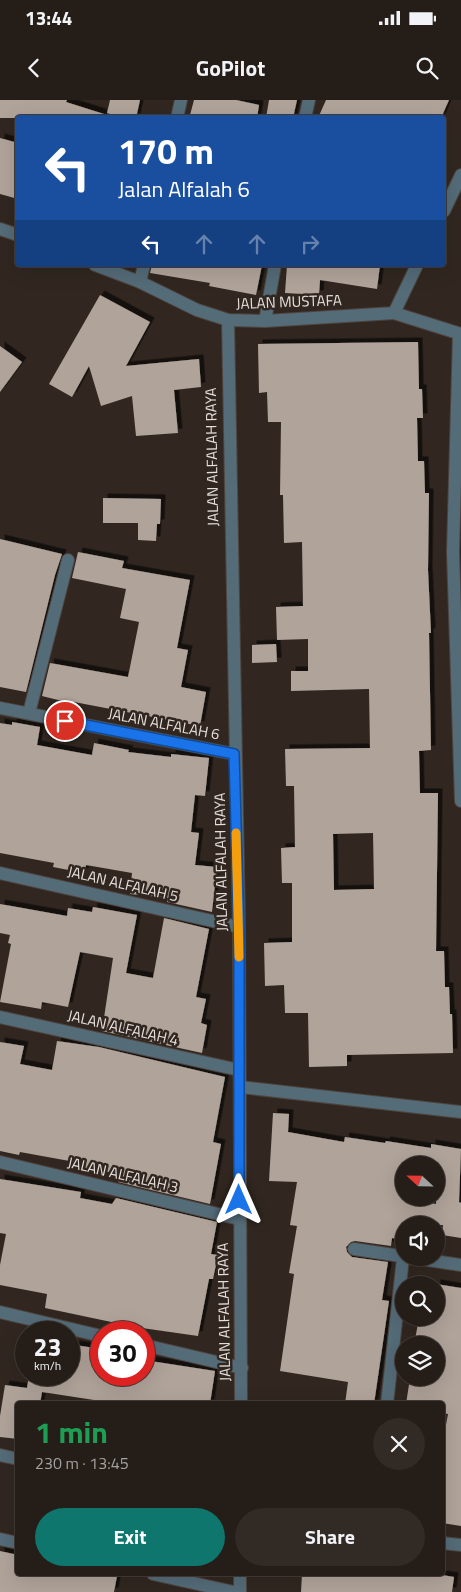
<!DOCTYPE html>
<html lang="en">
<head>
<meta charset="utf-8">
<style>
  :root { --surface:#251d18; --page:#312a25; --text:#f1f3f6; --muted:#a3a2a2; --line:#423b37; --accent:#0f766e }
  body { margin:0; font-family:"Titillium Web",sans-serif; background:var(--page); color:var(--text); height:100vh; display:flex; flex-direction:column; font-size:19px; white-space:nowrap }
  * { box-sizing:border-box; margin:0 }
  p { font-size:16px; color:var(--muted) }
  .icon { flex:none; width:28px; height:28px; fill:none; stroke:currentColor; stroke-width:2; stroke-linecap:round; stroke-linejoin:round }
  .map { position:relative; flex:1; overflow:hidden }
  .sheet { position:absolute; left:15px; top:1301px; width:430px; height:175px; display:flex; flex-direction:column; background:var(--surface); border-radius:5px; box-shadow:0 5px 20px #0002,0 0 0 1px var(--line) }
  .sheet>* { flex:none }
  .hud { position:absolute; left:15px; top:15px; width:431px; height:152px; border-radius:5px; box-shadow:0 5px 20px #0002,0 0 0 1px var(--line); background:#1a4fa0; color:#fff; overflow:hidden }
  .needle { width:32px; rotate:292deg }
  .fabs { position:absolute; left:395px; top:1056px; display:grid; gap:10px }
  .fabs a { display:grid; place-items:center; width:50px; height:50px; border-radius:50%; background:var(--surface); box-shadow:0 5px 20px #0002,0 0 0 1px var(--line); font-size:25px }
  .speed { position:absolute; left:15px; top:1221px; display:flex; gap:10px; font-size:25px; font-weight:700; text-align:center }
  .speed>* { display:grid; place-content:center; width:65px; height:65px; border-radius:50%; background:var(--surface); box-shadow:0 5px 20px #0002,0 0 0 1px var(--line); line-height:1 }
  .speed small { font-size:12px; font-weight:400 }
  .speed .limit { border:8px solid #d22; background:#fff; color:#111 }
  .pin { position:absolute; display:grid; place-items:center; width:42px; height:42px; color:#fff; margin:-21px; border:2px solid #fff; border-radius:50%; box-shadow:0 1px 5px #0007 }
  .me { position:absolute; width:55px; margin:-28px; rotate:0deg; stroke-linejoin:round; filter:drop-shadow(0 0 4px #0008) }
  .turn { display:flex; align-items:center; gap:18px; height:105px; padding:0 20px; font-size:22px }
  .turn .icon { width:65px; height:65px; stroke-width:2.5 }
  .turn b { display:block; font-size:35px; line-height:42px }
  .lanes { display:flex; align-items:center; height:48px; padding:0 20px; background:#0003; justify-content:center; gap:25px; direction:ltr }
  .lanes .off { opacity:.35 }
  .round { display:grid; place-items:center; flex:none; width:52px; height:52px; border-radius:26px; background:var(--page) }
  .head { display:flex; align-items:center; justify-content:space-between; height:85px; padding:0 20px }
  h1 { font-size:30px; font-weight:700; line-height:38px; color:#1e9e55 }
  .button { display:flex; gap:10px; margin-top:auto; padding:10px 20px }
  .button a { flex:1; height:58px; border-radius:30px; background:var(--accent); color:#fff; font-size:20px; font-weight:700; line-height:58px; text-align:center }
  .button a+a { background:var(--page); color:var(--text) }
  .status { display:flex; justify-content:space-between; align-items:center; height:35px; padding:0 25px; background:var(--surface); direction:ltr }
  .status svg { height:14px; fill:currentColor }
  header { display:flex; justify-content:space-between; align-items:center; height:65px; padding:0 20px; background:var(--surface); font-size:22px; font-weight:700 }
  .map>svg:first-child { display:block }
  .building { fill:#b0a39a; fill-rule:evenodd; filter:url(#shadow) }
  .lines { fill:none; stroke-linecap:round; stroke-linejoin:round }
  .minor-casing { stroke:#4e443e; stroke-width:14 }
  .tertiary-casing { stroke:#4e443e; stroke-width:14 }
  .minor { stroke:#546b78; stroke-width:12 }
  .tertiary { stroke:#546b78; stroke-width:12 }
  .route-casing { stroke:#114b97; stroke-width:12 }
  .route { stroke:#1a73e8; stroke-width:9 }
  .slow { stroke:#f59e0b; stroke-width:9 }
  .labels { text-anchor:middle; stroke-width:5; stroke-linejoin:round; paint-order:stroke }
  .street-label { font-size:15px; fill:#e6dfda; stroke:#312720 }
</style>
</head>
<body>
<div class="status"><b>13:44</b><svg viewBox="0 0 49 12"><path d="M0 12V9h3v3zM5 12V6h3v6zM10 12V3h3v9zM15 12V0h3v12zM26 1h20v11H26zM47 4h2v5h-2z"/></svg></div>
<header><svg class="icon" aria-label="back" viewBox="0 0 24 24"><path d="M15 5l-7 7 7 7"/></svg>GoPilot<svg class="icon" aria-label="search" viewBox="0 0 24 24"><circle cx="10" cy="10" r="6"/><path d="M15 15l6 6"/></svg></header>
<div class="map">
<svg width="461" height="1492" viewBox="0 0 461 1492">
  <defs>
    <filter id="shadow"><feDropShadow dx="4.5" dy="-4.5" stdDeviation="0" flood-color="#0009"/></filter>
  </defs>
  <rect width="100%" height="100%" fill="#312720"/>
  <g class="building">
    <path d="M0,0h67l-1,2 38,12 -1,4h-103z"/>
    <path d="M110,0h30l-4,18h-14l-15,-5z"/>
    <path d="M194,0h42l23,5 -2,13h-55l-12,-3z"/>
    <path d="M269,0h28l-4,18h-27z"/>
    <path d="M326,0h123l-8,18h-123z"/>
    <path d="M0,38l18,5v56l-18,-5z"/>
    <path d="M152,165h110l-6,30 -47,-9 1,-3 -60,-10z"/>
    <path d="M287,165l45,1 48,-1 -3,24 -57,-9 -1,15 -34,-2z"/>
    <path d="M100,195l50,27 -24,44 73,-7 2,28 -27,3 4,43 -42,3 -4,-40 -31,10 -12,-40 -17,31 -23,-13z"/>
    <path d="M418,242l1,47h3l1,29h-6l1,43h6l1,32h4l-1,77 3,63h-2l2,117 -12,1 1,42h18l-2,158h8l1,36h4l1,27h2l1,39 -106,2v11l-38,1 -1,-54h-23l-1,-28 -19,1 -1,-43 28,-1v-59h-10l-1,-35 14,-1 -1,-61h-8l-1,-37 85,-1 -1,-59 -78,2v-20h17v-32l-31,1 -1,-33 27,-1 -1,-64 -18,1 -1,-48h-3l1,-73h-13l-1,-30 -8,1 -1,-49zM373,733l1,56 -40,1 -1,-56z"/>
    <path d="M0,246l22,16 -22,30z"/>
    <path d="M103,398l58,1 -1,25h-3l-1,17 -18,-1v-17h-35z"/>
    <path d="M0,439l62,15 -7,21 -29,117 -26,-5z"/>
    <path d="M78,452l46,9 -2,7 68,12 -13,68 11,2 -7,37 25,5 -6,34 -126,-24v2l-32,-8 8,-33 78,14 11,-55 -19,-4 6,-29 -54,-11z"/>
    <path d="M276,544l1,18 -25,1v-18z"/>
    <path d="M12,622l28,5 -3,18 55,10 2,-12 35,7 -1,2 43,5v-3l38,4 -4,38 -10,-1 -4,37 8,1 -4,32 22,2 -5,45 -45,-10 1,-4 -38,-4 2,-21 -46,-8 -2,8 -31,-6 1,-4 -54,-10v-130l12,2z"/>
    <path d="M0,804l67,12 1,-8 24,4 1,-5 44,8 -11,58 27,5 11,-60 45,11 -13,68 10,2 -5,24 6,2 -5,28 -100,-22 11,-73 -33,-6 -12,55 -26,-5 -1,7 -41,-7 11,-58 -3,-1 2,-8 -10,-2z"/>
    <path d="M57,941l42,6 126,30 -12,65 8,2 -11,60 -92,-22 2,-8 -35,-6 1,-4 -66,-12 -1,3 -19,-4v-109l24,4 -4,18 32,6z"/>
    <path d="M273,1013l16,1 -1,18 56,10 1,-5 40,6 1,-2 45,7v-4l30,5 -2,53 2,1v35l-19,-3 1,-10h-39v15l-12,-2 -1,8 -36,-5 -4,1 -5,5 1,5 5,5 36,5 -6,38 7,1 -15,103h-29l3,-22 -68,-11 14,-97 -5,-1 8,-47 -7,-1 7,-43 -28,-1zM404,1065h32v39l-32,-5z"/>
    <path d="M0,1079l81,13 -1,6 32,6 4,-6 101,24 -6,32 7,1 -5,24h-4l-11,57 -63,-9 -90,-19 2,-14 -47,-9v-20l6,-31 -6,-1z"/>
    <path d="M436,1184l25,4v238l-19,-3v-77l6,-32 -6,-1v-9h-36l4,-26h26v-33h-22l5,-27h17z"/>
    <path d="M75,1245l26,4v26h43v-15l71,11 -5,33h-77l-26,-4v2l-65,-10 -2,12h-22v35l-18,-2v-21l5,-31 22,3 2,-13h42z"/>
    <path d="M0,1451l18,4v19h86l13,2 -3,16h-114z"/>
    <path d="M302,1474h134l18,3 -2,15h-151z"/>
  </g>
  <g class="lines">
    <defs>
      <g id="minor">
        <path d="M177,18l4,-18"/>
        <path d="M305,18l4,-18"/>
        <path d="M140,182l4,-17"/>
        <path d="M394,213l67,21"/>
        <path d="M228,220l11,607 2,477"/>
        <path d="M265,221l10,-56"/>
        <path d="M459,234l-6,218 8,249"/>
        <path d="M0,608l234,46"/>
        <path d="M29,613l39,-153"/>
        <path d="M0,773l239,54"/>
        <path d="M0,917l239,53"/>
        <path d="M240,987l221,25"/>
        <path d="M0,1062l239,57"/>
        <path d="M354,1149l107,16"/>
        <path d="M0,1212l101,24"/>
        <path d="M144,1245l98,23"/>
        <path d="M387,1304l16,-146"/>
        <path d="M0,1355l18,4"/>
        <path d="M0,1439l18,4"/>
        <path d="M442,1443l19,2"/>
        <path d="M153,1474l81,18"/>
        <path d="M240,1474v18"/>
      </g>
      <g id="tertiary">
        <path d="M444,111l17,-36"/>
        <path d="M0,129l18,6"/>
        <path d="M95,165l45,17 57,28 31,10 37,1 129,-8 23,-48"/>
      </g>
    </defs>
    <use href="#minor" class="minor-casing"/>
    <use href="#tertiary" class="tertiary-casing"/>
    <use href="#minor" class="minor"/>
    <use href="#tertiary" class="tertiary"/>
  </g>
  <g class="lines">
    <defs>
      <path id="route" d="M65,621l169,33 5,174v272"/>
    </defs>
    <use href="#route" class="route-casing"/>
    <use href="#route" class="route"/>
    <path class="slow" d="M236,733l3,124"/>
  </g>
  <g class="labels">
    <g class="street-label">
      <text transform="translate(289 202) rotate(-2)" y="5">JALAN MUSTAFA</text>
      <text transform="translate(212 357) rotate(-91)" y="5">JALAN ALFALAH RAYA</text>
      <text transform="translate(164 624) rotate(11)" y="5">JALAN ALFALAH 6</text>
      <text transform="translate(221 762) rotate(-91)" y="5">JALAN ALFALAH RAYA</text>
      <text transform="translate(123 784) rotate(13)" y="5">JALAN ALFALAH 5</text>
      <text transform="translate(123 928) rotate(13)" y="5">JALAN ALFALAH 4</text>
      <text transform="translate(123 1075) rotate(13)" y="5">JALAN ALFALAH 3</text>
      <text transform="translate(224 1212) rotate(-91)" y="5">JALAN ALFALAH RAYA</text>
    </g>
  </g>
</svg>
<div class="fabs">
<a><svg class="needle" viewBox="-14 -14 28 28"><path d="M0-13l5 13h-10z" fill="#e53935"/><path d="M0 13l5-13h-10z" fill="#a3a2a2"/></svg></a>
<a><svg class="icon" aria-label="sound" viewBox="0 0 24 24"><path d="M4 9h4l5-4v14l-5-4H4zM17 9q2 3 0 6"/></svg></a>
<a><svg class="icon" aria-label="search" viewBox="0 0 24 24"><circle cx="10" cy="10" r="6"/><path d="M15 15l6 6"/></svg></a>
<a><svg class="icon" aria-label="layers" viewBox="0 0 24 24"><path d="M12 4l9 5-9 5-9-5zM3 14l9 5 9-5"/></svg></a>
</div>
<div class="speed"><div>23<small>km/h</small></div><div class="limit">30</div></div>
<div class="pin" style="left:65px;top:621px;background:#d93025"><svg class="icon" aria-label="arrive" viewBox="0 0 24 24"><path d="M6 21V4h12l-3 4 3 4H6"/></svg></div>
<svg class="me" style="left:239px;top:1100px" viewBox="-20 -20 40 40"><path d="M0-17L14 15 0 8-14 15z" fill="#1a73e8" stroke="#fff" stroke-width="4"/></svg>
<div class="hud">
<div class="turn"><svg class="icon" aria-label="left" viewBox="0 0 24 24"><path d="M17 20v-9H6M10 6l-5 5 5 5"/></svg><div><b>170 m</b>Jalan Alfalah 6</div></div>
<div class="lanes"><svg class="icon" aria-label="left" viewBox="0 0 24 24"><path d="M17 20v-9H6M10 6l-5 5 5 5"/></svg><svg class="icon off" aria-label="ahead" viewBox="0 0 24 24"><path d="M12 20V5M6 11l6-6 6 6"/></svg><svg class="icon off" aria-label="ahead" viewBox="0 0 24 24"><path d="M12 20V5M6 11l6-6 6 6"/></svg><svg class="icon off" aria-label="right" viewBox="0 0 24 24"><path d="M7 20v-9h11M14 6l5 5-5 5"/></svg></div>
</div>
<section class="sheet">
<div class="head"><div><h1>1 min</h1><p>230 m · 13:45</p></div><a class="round"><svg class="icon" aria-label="close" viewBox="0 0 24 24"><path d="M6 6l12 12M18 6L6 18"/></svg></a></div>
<div class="button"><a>Exit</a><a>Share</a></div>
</section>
</div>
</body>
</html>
